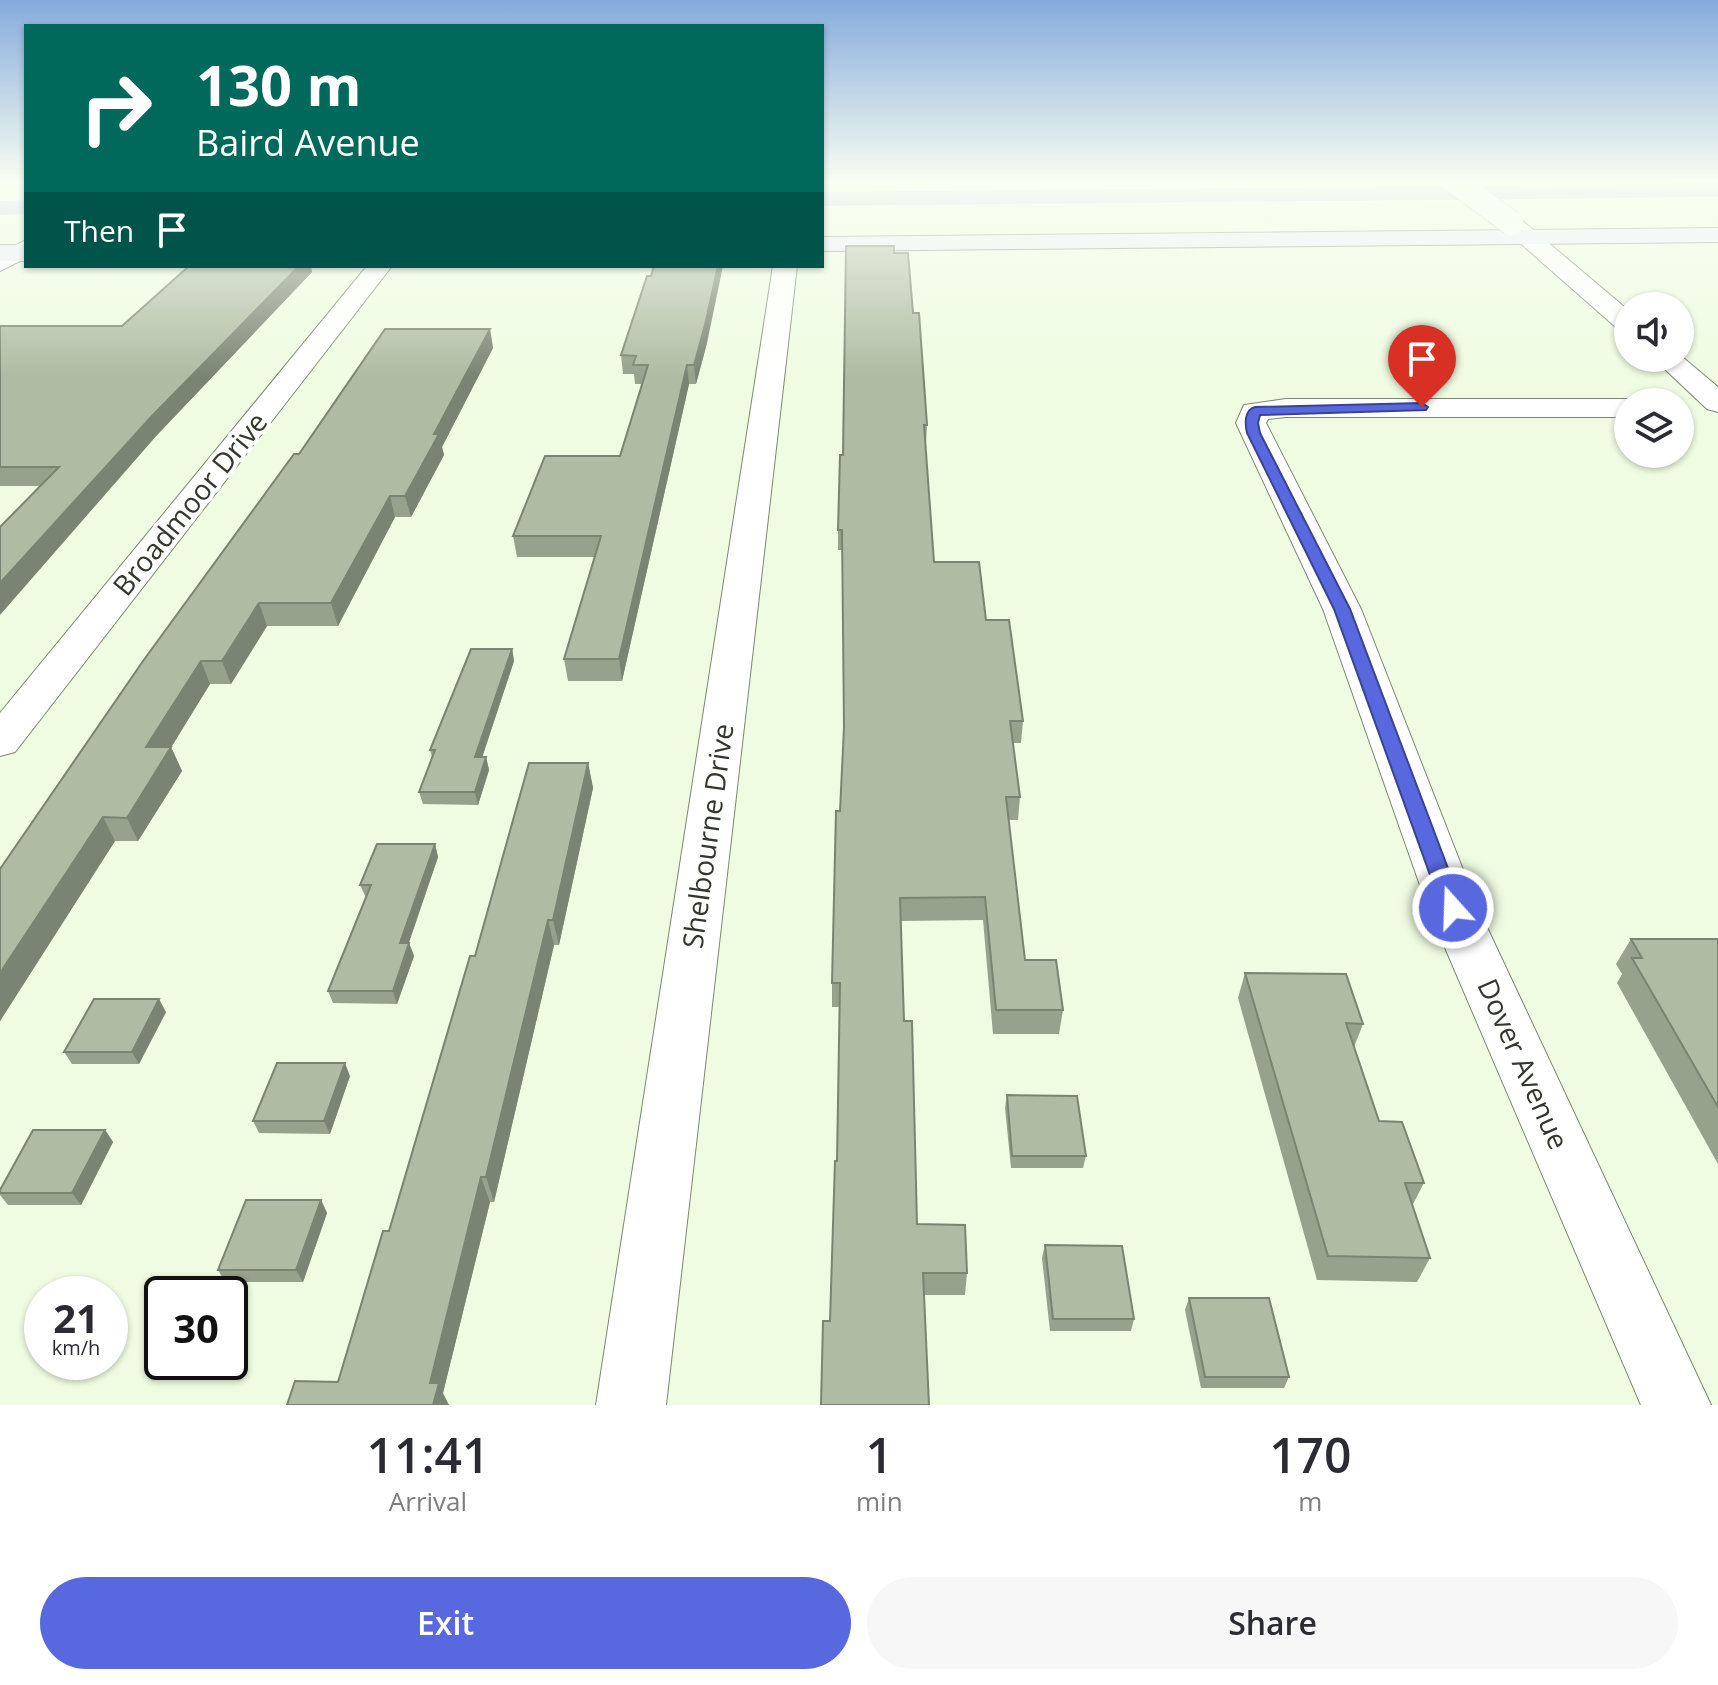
<!DOCTYPE html>
<html lang="en">
<head>
<meta charset="utf-8">
<style>
  :root { --surface:#fff; --page:#f7f7f7; --text:#2b2b33; --muted:#7c7c81; --accent:#5868df }
  body { margin:0; font-family:"Open Sans",sans-serif; background:var(--page); color:var(--text); height:100vh; display:flex; flex-direction:column; font-size:30px; white-space:nowrap }
  * { box-sizing:border-box; margin:0 }
  p { font-size:26px; color:var(--muted) }
  .icon { flex:none; width:44px; height:44px; fill:none; stroke:currentColor; stroke-width:2; stroke-linecap:round; stroke-linejoin:round }
  .map { position:relative; height:1405px; overflow:hidden }
  .details { display:flex; flex-direction:column; background:var(--surface); flex:1 }
  .details>* { flex:none }
  .hud { position:absolute; left:24px; top:24px; width:800px; height:244px; border-radius:0px; box-shadow:0 2px 6px #0004; background:#00695c; color:#fff; overflow:hidden }
  .controls { position:absolute; left:1614px; top:292px; display:grid; gap:16px }
  .controls a { display:grid; place-items:center; width:80px; height:80px; border-radius:50%; background:var(--surface); box-shadow:0 2px 6px #0004; font-size:40px }
  .speed { position:absolute; left:24px; top:1276px; display:flex; gap:16px; font-size:40px; font-weight:700; text-align:center }
  .speed>* { display:grid; place-content:center; width:104px; height:104px; border-radius:50%; background:var(--surface); box-shadow:0 2px 6px #0004; line-height:1 }
  .speed small { font-size:20px; font-weight:400 }
  .speed .limit { border:4px solid #111; border-radius:12px; background:#fff; color:#111 }
  .pin { position:absolute; display:grid; place-items:center; width:68px; height:68px; color:#fff; margin:-82px -34px; border-radius:50% 50% 50% 0; rotate:-45deg; box-shadow:0 0 8px #0007 }
  .pin .icon { rotate:45deg }
  .me { position:absolute; width:88px; margin:-44px; rotate:340deg; stroke-linejoin:round; filter:drop-shadow(0 0 6px #0008) }
  .turn { display:flex; align-items:center; gap:28px; height:168px; padding:0 40px; font-size:36px }
  .turn .icon { width:104px; height:104px; stroke-width:2.5 }
  .turn b { display:block; font-size:56px; line-height:68px }
  .then { display:flex; align-items:center; height:76px; padding:0 40px; background:#0003; gap:16px; font-size:30px }
  .eta { display:flex; justify-content:space-evenly; align-items:center; height:136px; text-align:center }
  .eta b { font-size:48px; font-weight:600; line-height:56px }
  .primary-button { display:flex; gap:16px; margin-top:auto; padding:16px 40px }
  .primary-button a { flex:1; height:92px; border-radius:48px; background:var(--accent); color:#fff; font-size:32px; font-weight:600; line-height:92px; text-align:center }
  .primary-button a+a { background:var(--page); color:var(--text) }
  .map>svg:first-child { display:block }
  .lines { fill:none; stroke-linecap:round; stroke-linejoin:round }
  .minor-casing { stroke:#7b8770; stroke-width:2 }
  .secondary-casing { stroke:#7b8770; stroke-width:2 }
  .motorway-casing { stroke:#fff; stroke-width:2 }
  .minor { fill:#fff; fill-rule:evenodd }
  .secondary { fill:#e9edfb; fill-rule:evenodd }
  .motorway { fill:#b6c2f1; fill-rule:evenodd }
  .minor-bridge-casing { stroke:#7b8770; stroke-width:25; stroke-linecap:butt }
  .minor-bridge { stroke:#fff; stroke-width:24 }
  .wall { fill:#96a28c }
  .shaded-wall { fill:#7a8472 }
  .building { fill:#afbca3; stroke:#7a8472; stroke-width:2 }
  .route { fill:#5868df; stroke:#394491; stroke-width:2 }
  .labels { text-anchor:middle; stroke-width:8; stroke-linejoin:round; paint-order:stroke }
  .street-label { font-size:28px; fill:#32372d; stroke:#fff }
</style>
</head>
<body>
<div class="map">
<svg width="1718" height="1405" viewBox="0 0 1718 1405">
  <rect width="100%" height="100%" fill="#effce2"/>
  <g class="lines">
    <defs>
      <g id="minor">
        <path d="M1511,216l8,2 109,92v22l-9,-2 -116,-102 -3,-5 3,-5z"/>
        <path d="M26,240v18l-26,13v-18z"/>
        <path d="M367,266h25l-377,486 -15,4v-43z"/>
        <path d="M773,266h24l-131,1139h-70z"/>
        <path d="M1680,355l38,32v25l-11,-3 -54,-51h27z"/>
        <path d="M1286,399h342l11,3h-11v15h-342l-18,2 -2,4 95,186 117,299 233,497h-70l-213,-497 -105,-299 -87,-186 8,-18z"/>
      </g>
      <g id="secondary">
        <path d="M1718,228v14l-896,9v-14z"/>
        <rect x="0" y="245" width="26" height="16"/>
      </g>
      <g id="motorway">
        <path d="M1718,183v14l-896,9v-14z"/>
        <path d="M26,200v14l-26,1v-14z"/>
      </g>
    </defs>
    <use href="#minor" class="minor-casing"/>
    <use href="#secondary" class="secondary-casing"/>
    <use href="#motorway" class="motorway-casing"/>
    <use href="#minor" class="minor"/>
    <use href="#secondary" class="secondary"/>
    <use href="#motorway" class="motorway"/>
    <defs>
      <path id="minor-bridge" d="M1453,180l58,43"/>
    </defs>
    <use href="#minor-bridge" class="minor-bridge-casing"/>
    <use href="#minor-bridge" class="minor-bridge"/>
  </g>
  <g class="wall">
    <path d="M894,253l33,172 -1,19h-1l9,118 52,58 37,101 -2,22h-8l7,54 -2,23h-9l16,140 38,50 -4,24h-66l-10,-114 -82,1 3,100 13,203 50,49 -2,22h-41l-94,26 7,-160 3,-154h-8v-24l12,-256 -2,-177h-4v-20l5,-75z"/>
    <path d="M189,266h122l1,6 -154,162 -118,52h-40v-160h122z"/>
    <path d="M490,329l3,19 -51,99 2,8 -33,62h-16l-57,109h-71l-36,58h-21l-39,63 11,24 -44,70h-23l-115,180v-152l299,-415z"/>
    <path d="M707,343l-11,41h-7l-67,297h-54l-4,-22 31,-102h-78l-4,-21 107,-80 22,-72h-7l-1,-10h-11l-2,-19z"/>
    <path d="M512,649l2,12 -32,96h4l3,13 -11,35 -55,-1 -4,-12 13,-35 -2,-7z"/>
    <path d="M588,763l5,25 -34,157h-5l-60,257h-4l-47,191 -105,-11 51,-151 86,-275z"/>
    <path d="M435,844l3,13 -29,86 5,13 -17,48 -64,-1 -5,-12 38,-93 -6,-13z"/>
    <path d="M1631,939h87v225l-101,-181 5,-9 -6,-10z"/>
    <path d="M1245,973l118,51 -9,23 25,74 45,62 -12,23 18,52 -13,24 -100,-2 -79,-282z"/>
    <path d="M166,1012l-27,52h-67l-8,-12z"/>
    <path d="M350,1076l-20,58 -71,-1 -6,-12z"/>
    <path d="M1007,1095l79,61 -3,12h-72l-6,-60z"/>
    <path d="M105,1130l8,12 -32,63h-73l-8,-10v-5z"/>
    <path d="M321,1200l6,13 -24,69h-78l-7,-12z"/>
    <path d="M1045,1245l89,74 -3,12h-81l-8,-73z"/>
    <path d="M1189,1298l100,79 -5,11h-83l-16,-78z"/>
  </g>
  <g class="shaded-wall">
    <path d="M299,266h12l1,6 -154,162 -158,181v-32l152,-167z"/>
    <path d="M718,266h5l-16,77 -11,41 -2,-19z"/>
    <path d="M490,329l3,19 -51,99 2,8 -33,62 -6,-21 29,-62z"/>
    <path d="M687,365l2,19 -67,297 -3,-22z"/>
    <path d="M390,496l5,21 -57,109 -7,-23z"/>
    <path d="M259,603l8,23 -36,58 -9,-23z"/>
    <path d="M512,649l2,12 -36,109 -3,-13z"/>
    <path d="M201,661l9,23 -41,67 2,-4 11,24 -44,70 -11,-23 19,-71z"/>
    <path d="M486,757l3,13 -11,35 -3,-13z"/>
    <path d="M588,763l5,25 -34,157 -6,-25z"/>
    <path d="M103,817l12,24 -115,180v-48z"/>
    <path d="M435,844l3,13 -34,99 -4,-13z"/>
    <path d="M548,920l6,25 -60,257 -8,-25z"/>
    <path d="M409,943l5,13 -17,48 -4,-13z"/>
    <path d="M159,999l7,13 -27,52 -7,-12z"/>
    <path d="M345,1063l5,13 -20,58 -6,-13z"/>
    <path d="M105,1130l8,12 -32,63 -9,-12z"/>
    <path d="M481,1177l9,25 -47,191 6,12h-16l-3,-22z"/>
    <path d="M321,1200l6,13 -24,69 -7,-12z"/>
  </g>
  <g class="building">
    <path d="M846,246h48v7h14l5,60h6l8,112h-3l10,137h45l7,58h23l14,101h-13l10,76h-14l19,163h31l7,50h-67l-11,-113 -85,1 4,123h8l5,203 48,1 2,48h-44l6,132h-108l2,-84h7l5,-160h2l3,-178h-8l4,-172h4l4,-84 -2,-197h-4l2,-75h3z"/>
    <path d="M189,266h110l-147,150 -152,167v-56l59,-60h-59v-141h122z"/>
    <path d="M654,266h64l-13,59 -11,40h-7l-68,294h-55l37,-123h-88l32,-80h75l28,-91h-15l3,-9 -15,-1 26,-79h4z"/>
    <path d="M385,329h105l-56,105h5l-34,62h-15l-59,107h-72l-37,58h-21l-55,86h25l-44,71 -24,-1 -103,156v-104l143,-208 151,-207h5z"/>
    <path d="M471,649h41l-37,108h11l-11,35h-56l16,-42h-5z"/>
    <path d="M529,763h59l-35,157h-5l-62,257h-5l-51,206h9l-6,22h-146l8,-24 43,1 45,-151h6l81,-275h5z"/>
    <path d="M377,844h58l-35,99h9l-16,48h-65l43,-106h-11z"/>
    <path d="M1631,939h87v168l-86,-149h10z"/>
    <path d="M1245,973l101,1 17,50 -17,-1 33,98 23,1 22,61h-19l25,75 -102,-2z"/>
    <path d="M94,999h65l-27,53h-68z"/>
    <path d="M277,1063h68l-21,58h-71z"/>
    <path d="M1007,1095l70,1 9,60h-74z"/>
    <path d="M33,1130h72l-33,63h-72v-3z"/>
    <path d="M246,1200h75l-25,70h-78z"/>
    <path d="M1045,1245l77,1 12,73h-81z"/>
    <path d="M1189,1298h80l20,79h-84z"/>
  </g>
  <linearGradient id="sky" x2="0" y2="1"><stop stop-color="#85abdc"/><stop offset="0.48" stop-color="#f8fef2"/><stop offset="1" stop-color="#f8fef2" stop-opacity="0"/></linearGradient>
  <rect width="1718" height="377" fill="url(#sky)"/>
  <path class="route" d="M1422,403l6,4 -2,3 -166,5 -2,8 2,10 90,176 113,299 -3,6h-15l-3,-6 -108,-299 -87,-176c-2,-9 -3,-23 8,-26z"/>
  <g class="labels">
    <g class="street-label">
      <text transform="translate(190 504) rotate(-51)" y="10">Broadmoor Drive</text>
      <text transform="translate(708 836) rotate(-82)" y="10">Shelbourne Drive</text>
      <text transform="translate(1523 1064) rotate(66)" y="10">Dover Avenue</text>
    </g>
  </g>
</svg>
<div class="controls">
<a><svg class="icon" aria-label="sound" viewBox="0 0 24 24"><path d="M4 9h4l5-4v14l-5-4H4zM17 9q2 3 0 6"/></svg></a>
<a><svg class="icon" aria-label="layers" viewBox="0 0 24 24"><path d="M12 4l9 5-9 5-9-5zM3 14l9 5 9-5"/></svg></a>
</div>
<div class="speed"><div>21<small>km/h</small></div><div class="limit">30</div></div>
<div class="pin" style="left:1422px;top:407px;background:#d93025"><svg class="icon" aria-label="arrive" viewBox="0 0 24 24"><path d="M6 21V4h12l-3 4 3 4H6"/></svg></div>
<svg class="me" style="left:1453px;top:908px" viewBox="-20 -20 40 40"><circle r="17" fill="#5868df" stroke="#fff" stroke-width="3"/><path d="M0-11L8 9 0 5-8 9z" fill="#fff"/></svg>
<div class="hud">
<div class="turn"><svg class="icon" aria-label="right" viewBox="0 0 24 24"><path d="M7 20v-9h11M14 6l5 5-5 5"/></svg><div><b>130 m</b>Baird Avenue</div></div>
<div class="then">Then<svg class="icon" aria-label="arrive" viewBox="0 0 24 24"><path d="M6 21V4h12l-3 4 3 4H6"/></svg></div>
</div>
</div>
<section class="details">
<div class="eta">
<div><b>11:41</b><p>Arrival</p></div>
<div><b>1</b><p>min</p></div>
<div><b>170</b><p>m</p></div>
</div>
<div class="primary-button"><a>Exit</a><a>Share</a></div>
</section>
</body>
</html>
